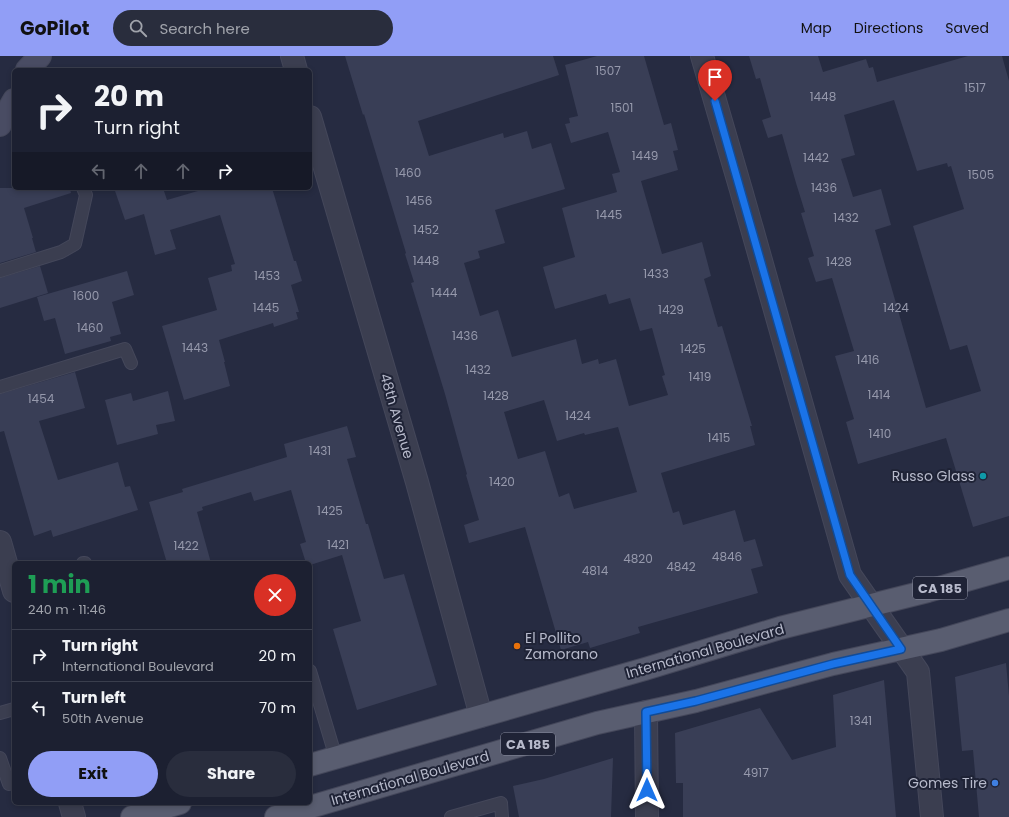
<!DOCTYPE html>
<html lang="en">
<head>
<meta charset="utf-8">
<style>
  :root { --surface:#1c2031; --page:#292d3d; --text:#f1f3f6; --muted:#a0a3ab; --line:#3a3e4d; --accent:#919ef6 }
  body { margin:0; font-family:Poppins,sans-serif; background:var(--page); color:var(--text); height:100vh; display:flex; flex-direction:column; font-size:15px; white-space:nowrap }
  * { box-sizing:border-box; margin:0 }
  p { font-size:13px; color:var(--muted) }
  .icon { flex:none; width:22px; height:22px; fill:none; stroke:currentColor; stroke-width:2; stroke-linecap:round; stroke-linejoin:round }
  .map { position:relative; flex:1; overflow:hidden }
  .details { position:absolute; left:12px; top:505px; width:300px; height:244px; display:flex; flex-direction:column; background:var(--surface); border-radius:6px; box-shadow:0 2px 6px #0003,0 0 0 1px var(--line) }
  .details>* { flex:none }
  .top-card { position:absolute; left:12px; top:12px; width:300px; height:122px; border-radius:6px; box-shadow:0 2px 6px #0003,0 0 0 1px var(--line); background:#1c2031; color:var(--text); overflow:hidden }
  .pin { position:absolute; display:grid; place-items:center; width:34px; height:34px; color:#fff; margin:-41px -17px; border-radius:50% 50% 50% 0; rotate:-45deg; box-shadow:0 0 4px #0007 }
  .pin .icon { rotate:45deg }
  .me { position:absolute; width:44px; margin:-22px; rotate:0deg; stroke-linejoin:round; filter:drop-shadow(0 0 3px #0008) }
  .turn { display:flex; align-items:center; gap:14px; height:84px; padding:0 16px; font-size:18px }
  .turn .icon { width:52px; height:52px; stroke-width:2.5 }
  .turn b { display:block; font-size:28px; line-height:34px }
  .lanes { display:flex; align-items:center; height:38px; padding:0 16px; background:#0003; justify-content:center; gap:20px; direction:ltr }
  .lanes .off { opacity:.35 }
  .round { display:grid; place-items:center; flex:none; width:42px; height:42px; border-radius:21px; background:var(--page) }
  .summary { display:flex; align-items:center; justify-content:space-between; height:68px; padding:0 16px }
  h1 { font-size:24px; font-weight:700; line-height:30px; color:#1e9e55 }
  .button { display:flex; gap:8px; margin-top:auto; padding:8px 16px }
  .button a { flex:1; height:46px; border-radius:24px; background:var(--accent); color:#111; font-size:16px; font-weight:700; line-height:46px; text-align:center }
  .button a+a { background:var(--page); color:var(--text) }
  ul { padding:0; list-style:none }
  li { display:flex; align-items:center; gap:12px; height:52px; padding:0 16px; border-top:1px solid var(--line) }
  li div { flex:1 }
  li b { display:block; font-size:15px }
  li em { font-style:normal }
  header { display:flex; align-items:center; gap:24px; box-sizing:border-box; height:56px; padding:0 20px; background:var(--accent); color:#111 }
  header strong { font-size:19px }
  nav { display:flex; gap:22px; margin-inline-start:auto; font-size:14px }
  .search { width:280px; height:36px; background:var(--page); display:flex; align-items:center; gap:10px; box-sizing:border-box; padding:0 14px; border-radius:22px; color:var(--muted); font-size:15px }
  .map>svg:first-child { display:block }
  .building { fill:#393e56; fill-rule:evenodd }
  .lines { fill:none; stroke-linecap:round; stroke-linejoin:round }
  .lane-casing { stroke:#44475a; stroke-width:14 }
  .street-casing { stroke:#44475a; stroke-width:24 }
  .secondary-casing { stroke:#44475a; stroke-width:24 }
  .primary-casing { stroke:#44475a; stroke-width:24 }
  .lane { stroke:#3b3e50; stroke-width:12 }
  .street { stroke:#3b3e50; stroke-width:22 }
  .secondary { stroke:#494c63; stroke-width:22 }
  .primary { stroke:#595d70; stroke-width:22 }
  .route-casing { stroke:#114b97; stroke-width:10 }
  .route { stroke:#1a73e8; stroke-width:7 }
  .culture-dot { fill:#0f9aa8; stroke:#1f2336; stroke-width:1.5 }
  .food-dot { fill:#e8710a; stroke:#1f2336; stroke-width:1.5 }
  .shop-dot { fill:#3f7fe0; stroke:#1f2336; stroke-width:1.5 }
  .labels { text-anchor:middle; stroke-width:4; stroke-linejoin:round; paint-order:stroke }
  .number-label { font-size:12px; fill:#9699ac }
  .shield { fill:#1f2336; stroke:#898d9e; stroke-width:1 }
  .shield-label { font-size:13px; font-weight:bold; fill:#b7bacb }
  .street-label { font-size:14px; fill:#b7bacb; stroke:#1f2336 }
  .poi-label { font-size:14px; fill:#b7bacb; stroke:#1f2336; text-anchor:end }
</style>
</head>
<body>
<header>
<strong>GoPilot</strong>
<div class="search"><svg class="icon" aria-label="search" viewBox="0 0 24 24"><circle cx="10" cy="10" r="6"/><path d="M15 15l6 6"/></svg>Search here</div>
<nav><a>Map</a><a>Directions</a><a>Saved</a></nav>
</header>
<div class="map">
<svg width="1009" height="761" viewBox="0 0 1009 761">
  <rect width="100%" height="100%" fill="#262b41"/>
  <g class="building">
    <path d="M345,0h208l6,19 -141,46 11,35 74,-23 1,5 23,-7 5,18 19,-6 14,46 -70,21 10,33 -27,8 2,7 -16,5 16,53 18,-6 14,47 64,-18 6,25 16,-5 1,5 17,-5 13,47 39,-11 -6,-19 3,-1 -13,-47 -12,3 -10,-33 -21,6 -3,-10 -51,15 -12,-42 32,-10 -13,-49 55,-16 -5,-18 8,-2 -12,-40 -37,11 -6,-19 5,-1 -1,-5 9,-2 -13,-51 32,-9h47l20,69 7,-2 7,27 -5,1 5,19 -37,11 21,73 40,-12 9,34 -7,3 14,48 4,-1 30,100h-2l5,19 -94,28 12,40 6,-2 4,14 52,-15 9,32 11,-3 8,27 -12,3 7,24 -120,34 2,6 -50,15 -2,-6 -27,8 -36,-123 -56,16 -5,-18 15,-5 -13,-45 1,-1 -22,-80 -34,-111 3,-1 -9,-28 1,-1 -42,-139 -1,1zM544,344l13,41 27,-8 1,2 33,-8 19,65 -63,17 -5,-16 -10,4 -14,-46 -27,8 -14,-47z"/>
    <path d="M749,0h69l5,16 43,-13 3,9 4,-1 4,15 91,-26h34l7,25v435l-36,11 -27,-89 -88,26 -12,-42 8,-3 -19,-63 19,-5 -22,-73 -16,4 -8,-24 6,-2 -13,-43 4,-1 -9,-29 -14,-49 -14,4 -6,-18 9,-3 -11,-39 -4,1zM894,44l23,71 30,-8 1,4 3,-1 13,43 -51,17 37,124 17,-5 14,46 -55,17 -51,-178 16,-5 -10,-36 -28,8 -12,-38 14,-4 -11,-40z"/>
    <path d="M0,132h70l1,5 -47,15 9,30h-1l4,14 -36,11z"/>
    <path d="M114,132h49l4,12 41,-12h64l22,73h2l6,20 -11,4 8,27h-3l2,7 -24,8 -1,-4 -54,17 6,22h-1l6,24 -46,14 -22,-74 55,-16 -9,-32 24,-7 -1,-6 4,-1 -15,-49 -50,15 6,19 -21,6 -11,-41 -19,6z"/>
    <path d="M40,210l8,27 -48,15v-30z"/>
    <path d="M127,215l7,24 -22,7 9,32 -11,3 1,4 -46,13 -10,-36 -11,3 -7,-24z"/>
    <path d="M75,316l10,36 -46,13 19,59 60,-18 7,25 5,-1 8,24 -85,27 -2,-7 -17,6 -30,-105 -4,1v-38z"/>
    <path d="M168,335l7,30 -19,4 2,9 -41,11 -12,-45 26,-7 2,8z"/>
    <path d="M347,370l9,31 -9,2 19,65h2l16,55 20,-5 33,111 -80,25 -24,-81 28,-8 -19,-66 -32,10v-2h-4l-6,-19 6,-2 -15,-52 -37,11 -3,-9 -49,15 1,3 -6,2 14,51h-44l-18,-61 34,-10 -1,-3 105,-32 -3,-13z"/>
    <path d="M1006,607l3,33v121h-30l-6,-67 -11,1 -7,-74z"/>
    <path d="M884,624l12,137h-213v-34h-7l-1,-50 85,-25 32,52 44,-13 -3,-52z"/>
    <path d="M613,702l-2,59h-92l-6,-31 31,-7z"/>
  </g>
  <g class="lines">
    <defs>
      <g id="lane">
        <path d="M0,215l61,-19 14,-8 11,-49 -3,-7"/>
        <path d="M0,331l125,-38 6,14"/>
        <path d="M83,507h2"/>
        <path d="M310,615l26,87"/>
        <path d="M0,657l14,-4"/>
        <path d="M0,702l9,26"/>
        <path d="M451,761l50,-14 1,14"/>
      </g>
      <g id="street">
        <path d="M292,0l4,14"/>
        <path d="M702,0l39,134 109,385 68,97 14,145"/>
        <path d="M310,61l107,365 64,234"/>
        <path d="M0,486l14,49"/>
        <path d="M646,656l1,105"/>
        <path d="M70,747l4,14"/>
      </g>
      <g id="secondary">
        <path d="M27,14l13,-14"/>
        <path d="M0,69l14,-25"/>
      </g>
      <g id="primary">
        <path d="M310,709l335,-96 135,-41 148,-37 81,-23"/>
        <path d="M132,761l48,-14"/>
        <path d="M276,761l321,-94 99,-22 137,-37 108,-24 68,-20"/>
      </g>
    </defs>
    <use href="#lane" class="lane-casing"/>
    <use href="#street" class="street-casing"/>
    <use href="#secondary" class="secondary-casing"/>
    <use href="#primary" class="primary-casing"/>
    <use href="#lane" class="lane"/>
    <use href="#street" class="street"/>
    <use href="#secondary" class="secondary"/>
    <use href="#primary" class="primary"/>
  </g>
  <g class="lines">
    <defs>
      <path id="route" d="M647,734l-1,-78 50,-11 137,-37 68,-15 -51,-74 -135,-474"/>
    </defs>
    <use href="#route" class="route-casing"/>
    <use href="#route" class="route"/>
  </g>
  <circle class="culture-dot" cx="983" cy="420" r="4"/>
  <circle class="food-dot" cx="517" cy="590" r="4"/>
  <circle class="shop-dot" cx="995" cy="727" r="4"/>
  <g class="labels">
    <g class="number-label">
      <text x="608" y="19">1507</text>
      <text x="975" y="36">1517</text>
      <text x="823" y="45">1448</text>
      <text x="622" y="56">1501</text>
      <text x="645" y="104">1449</text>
      <text x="816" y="106">1442</text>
      <text x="408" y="121">1460</text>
      <text x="981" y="123">1505</text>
      <text x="824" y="136">1436</text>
      <text x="419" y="149">1456</text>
      <text x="609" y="163">1445</text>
      <text x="846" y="166">1432</text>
      <text x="426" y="178">1452</text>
      <text x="426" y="209">1448</text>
      <text x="839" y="210">1428</text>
      <text x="656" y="222">1433</text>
      <text x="267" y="224">1453</text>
      <text x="444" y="241">1444</text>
      <text x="86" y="244">1600</text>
      <text x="266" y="256">1445</text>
      <text x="896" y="256">1424</text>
      <text x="671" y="258">1429</text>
      <text x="90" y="276">1460</text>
      <text x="465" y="284">1436</text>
      <text x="195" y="296">1443</text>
      <text x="693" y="297">1425</text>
      <text x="868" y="308">1416</text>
      <text x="478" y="318">1432</text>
      <text x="700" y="325">1419</text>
      <text x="879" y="343">1414</text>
      <text x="496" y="344">1428</text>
      <text x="41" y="347">1454</text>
      <text x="578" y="364">1424</text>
      <text x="880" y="382">1410</text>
      <text x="719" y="386">1415</text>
      <text x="320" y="399">1431</text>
      <text x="502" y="430">1420</text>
      <text x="330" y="459">1425</text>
      <text x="338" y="493">1421</text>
      <text x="186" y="494">1422</text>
      <text x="727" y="505">4846</text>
      <text x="638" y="507">4820</text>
      <text x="681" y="515">4842</text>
      <text x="595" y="519">4814</text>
      <text x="861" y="669">1341</text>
      <text x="756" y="721">4917</text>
    </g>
    <g class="shield">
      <rect x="913" y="521" width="54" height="22" rx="3"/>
      <rect x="501" y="677" width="54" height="22" rx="3"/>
    </g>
    <g class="shield-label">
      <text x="940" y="537">CA 185</text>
      <text x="528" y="693">CA 185</text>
    </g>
    <g class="street-label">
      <text transform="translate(397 360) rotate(74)" y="5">48th Avenue</text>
      <text transform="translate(705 595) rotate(-16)" y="5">International Boulevard</text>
      <text transform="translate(410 722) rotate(-16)" y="5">International Boulevard</text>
    </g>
    <g class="poi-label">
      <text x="975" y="425">Russo Glass</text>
      <text x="525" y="587" text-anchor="start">El Pollito<tspan x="525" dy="16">Zamorano</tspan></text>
      <text x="987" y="732">Gomes Tire</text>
    </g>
  </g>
</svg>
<div class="pin" style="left:715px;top:45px;background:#d93025"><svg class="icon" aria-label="arrive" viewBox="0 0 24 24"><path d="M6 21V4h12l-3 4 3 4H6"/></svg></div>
<svg class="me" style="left:647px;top:734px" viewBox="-20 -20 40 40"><path d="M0-17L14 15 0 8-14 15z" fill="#1a73e8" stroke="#fff" stroke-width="4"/></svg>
<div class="top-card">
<div class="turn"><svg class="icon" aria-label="right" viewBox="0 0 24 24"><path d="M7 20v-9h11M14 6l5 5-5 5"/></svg><div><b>20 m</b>Turn right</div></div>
<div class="lanes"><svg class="icon off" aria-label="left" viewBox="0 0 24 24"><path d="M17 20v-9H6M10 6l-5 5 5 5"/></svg><svg class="icon off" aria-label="ahead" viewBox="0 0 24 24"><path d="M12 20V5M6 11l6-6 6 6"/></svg><svg class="icon off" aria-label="ahead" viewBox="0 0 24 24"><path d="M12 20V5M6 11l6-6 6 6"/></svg><svg class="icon" aria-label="right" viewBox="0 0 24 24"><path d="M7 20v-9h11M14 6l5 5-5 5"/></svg></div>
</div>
<section class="details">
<div class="summary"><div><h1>1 min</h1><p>240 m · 11:46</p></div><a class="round" style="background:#d93025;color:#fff"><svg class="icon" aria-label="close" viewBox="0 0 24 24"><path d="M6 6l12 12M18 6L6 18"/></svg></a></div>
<ul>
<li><svg class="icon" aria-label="right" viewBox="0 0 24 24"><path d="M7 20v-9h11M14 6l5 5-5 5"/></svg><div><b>Turn right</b><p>International Boulevard</p></div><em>20 m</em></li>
<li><svg class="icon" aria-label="left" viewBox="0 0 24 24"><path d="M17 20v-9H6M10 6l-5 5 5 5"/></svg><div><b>Turn left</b><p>50th Avenue</p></div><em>70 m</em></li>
</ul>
<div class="button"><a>Exit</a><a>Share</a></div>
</section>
</div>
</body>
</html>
